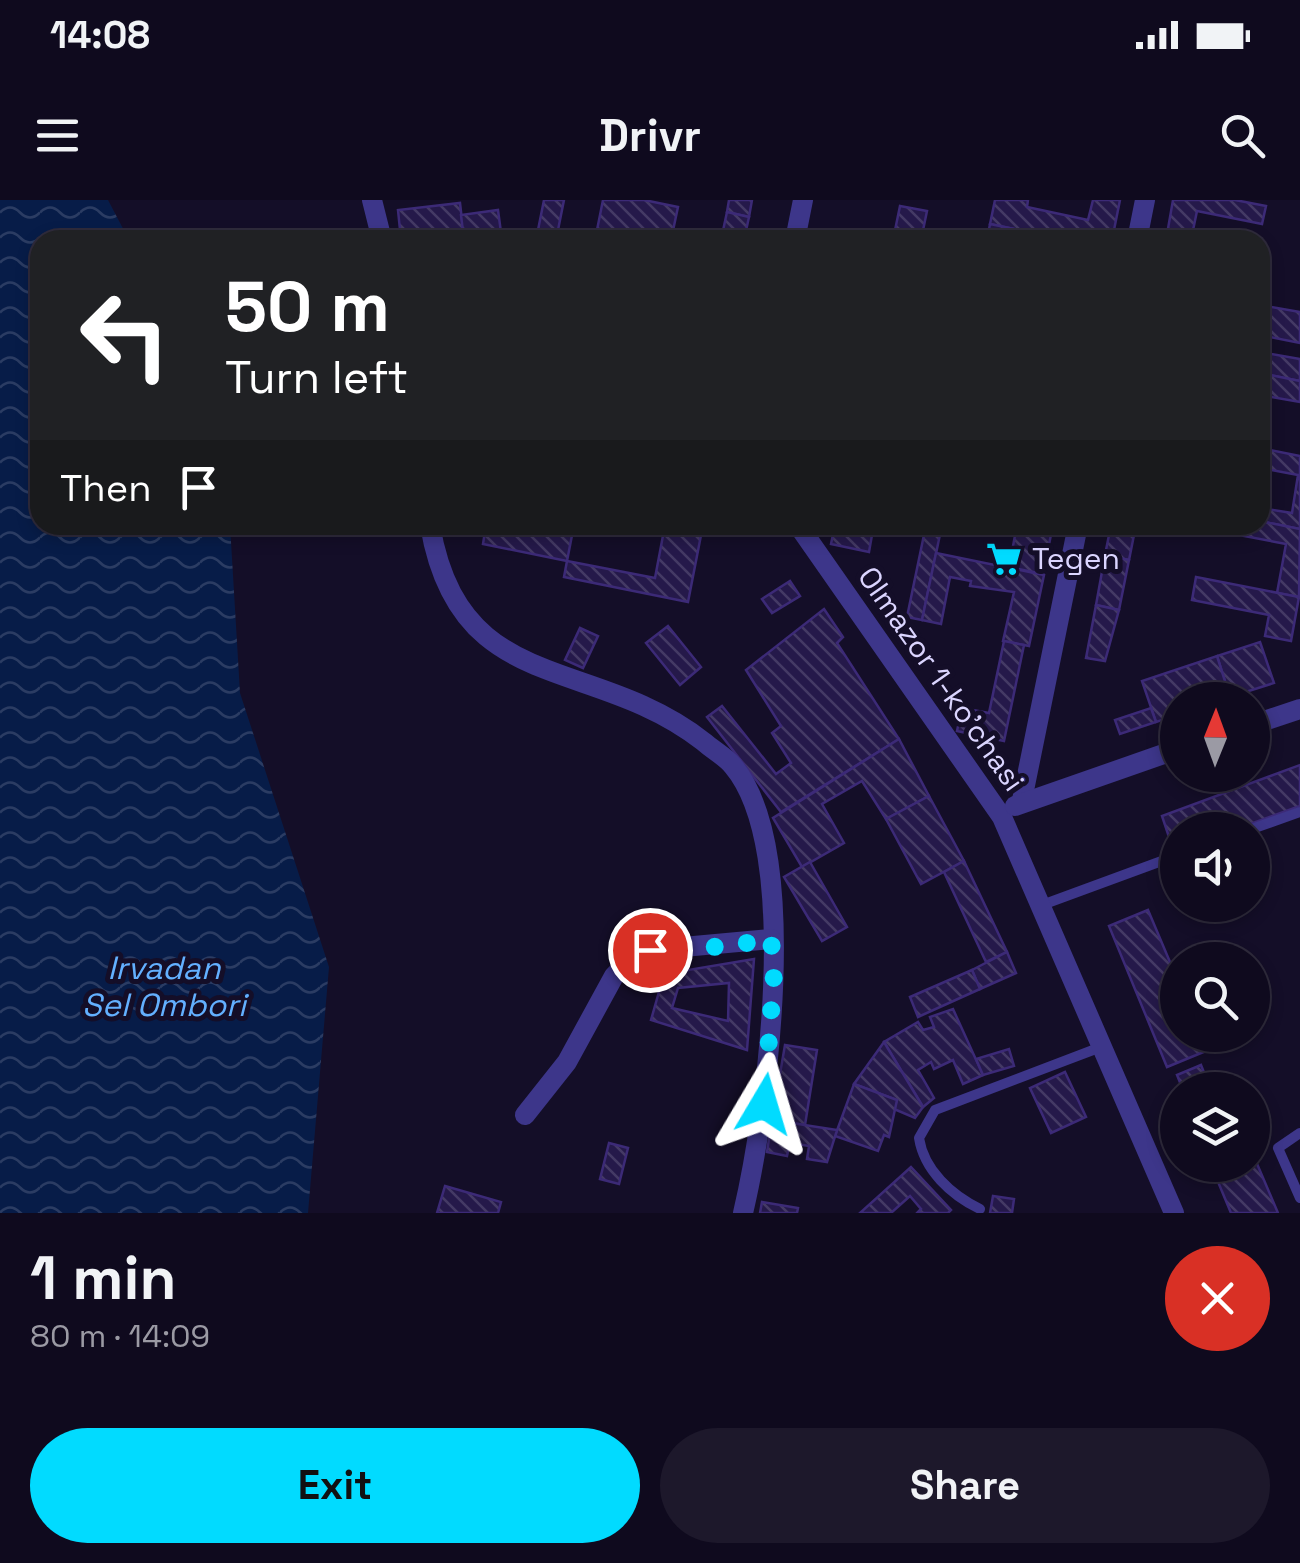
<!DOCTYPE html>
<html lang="en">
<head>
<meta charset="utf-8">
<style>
  :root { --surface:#0f0a1e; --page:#1d182b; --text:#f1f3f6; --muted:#9b9aa4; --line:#2f2b3c; --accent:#01dbff }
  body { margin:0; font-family:"Space Grotesk",sans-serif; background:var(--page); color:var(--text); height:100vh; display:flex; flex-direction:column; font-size:38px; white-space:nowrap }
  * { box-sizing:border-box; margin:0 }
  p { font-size:32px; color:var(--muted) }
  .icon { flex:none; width:55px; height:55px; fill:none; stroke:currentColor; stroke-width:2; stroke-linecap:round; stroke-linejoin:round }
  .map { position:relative; height:1013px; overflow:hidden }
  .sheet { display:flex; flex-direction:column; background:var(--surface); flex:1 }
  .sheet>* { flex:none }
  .guide { position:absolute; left:30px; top:30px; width:1240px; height:305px; border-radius:30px; box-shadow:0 5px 15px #0003,0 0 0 2px var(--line); background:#202124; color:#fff; overflow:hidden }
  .needle { width:65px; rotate:1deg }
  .fabs { position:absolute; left:1160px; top:482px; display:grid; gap:20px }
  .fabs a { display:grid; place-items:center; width:110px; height:110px; border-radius:50%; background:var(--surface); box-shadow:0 5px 15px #0003,0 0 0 2px var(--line); font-size:50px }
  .pin { position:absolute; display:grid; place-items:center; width:85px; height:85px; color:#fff; margin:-42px; border:5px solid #fff; border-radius:50%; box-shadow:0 2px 10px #0007 }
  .me { position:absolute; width:110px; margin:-55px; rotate:7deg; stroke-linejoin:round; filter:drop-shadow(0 0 8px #0008) }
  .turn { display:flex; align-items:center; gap:35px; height:210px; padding:0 30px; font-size:45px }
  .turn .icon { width:130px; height:130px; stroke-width:2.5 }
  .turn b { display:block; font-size:70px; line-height:85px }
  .then { display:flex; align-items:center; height:95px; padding:0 30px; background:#0003; gap:20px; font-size:38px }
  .round { display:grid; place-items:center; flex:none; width:105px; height:105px; border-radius:52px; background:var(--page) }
  .headline { display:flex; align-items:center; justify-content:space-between; height:170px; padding:0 30px }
  h1 { font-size:60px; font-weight:800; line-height:75px }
  .action { display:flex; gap:20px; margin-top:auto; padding:20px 30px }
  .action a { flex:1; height:115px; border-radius:60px; background:var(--accent); color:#111; font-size:40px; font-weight:800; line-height:115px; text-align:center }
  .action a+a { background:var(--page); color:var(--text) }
  .status { display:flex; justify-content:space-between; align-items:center; height:70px; padding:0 50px; background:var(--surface); direction:ltr }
  .status svg { height:28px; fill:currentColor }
  header { display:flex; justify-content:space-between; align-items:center; height:130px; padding:0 30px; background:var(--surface); font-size:45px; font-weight:800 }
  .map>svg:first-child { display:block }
  .water { fill:url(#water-waves) }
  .building { fill:url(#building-back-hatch); stroke:#3c2a77; stroke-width:2.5; fill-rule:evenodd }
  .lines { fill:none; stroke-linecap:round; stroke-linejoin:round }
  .service { stroke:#3d368a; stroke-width:10 }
  .minor { stroke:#3d368a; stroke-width:20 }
  .route { stroke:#01dbff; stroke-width:18; stroke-dasharray:0 32.4 }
  .labels { text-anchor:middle; stroke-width:10; stroke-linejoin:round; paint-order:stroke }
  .poi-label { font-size:30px; fill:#dbd5ff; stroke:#140e28; text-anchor:start }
  .street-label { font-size:30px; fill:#dbd5ff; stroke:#140e28 }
  .water-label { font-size:32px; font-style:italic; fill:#63b0ff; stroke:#140e28 }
</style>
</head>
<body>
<div class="status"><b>14:08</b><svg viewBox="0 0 49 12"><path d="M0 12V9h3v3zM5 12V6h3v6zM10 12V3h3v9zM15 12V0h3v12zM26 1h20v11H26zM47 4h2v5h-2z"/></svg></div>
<header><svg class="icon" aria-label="menu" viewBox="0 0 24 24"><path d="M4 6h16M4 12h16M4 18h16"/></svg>Drivr<svg class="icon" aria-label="search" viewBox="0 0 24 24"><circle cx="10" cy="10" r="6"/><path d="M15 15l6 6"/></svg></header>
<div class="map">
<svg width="1300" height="1013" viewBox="0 0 1300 1013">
  <defs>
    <pattern id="water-waves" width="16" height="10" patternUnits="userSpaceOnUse" patternTransform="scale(2.5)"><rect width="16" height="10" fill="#071c48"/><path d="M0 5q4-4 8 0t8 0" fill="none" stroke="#2b3c63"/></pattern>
    <pattern id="building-back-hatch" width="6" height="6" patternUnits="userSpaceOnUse" patternTransform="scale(2.5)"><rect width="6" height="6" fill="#25194a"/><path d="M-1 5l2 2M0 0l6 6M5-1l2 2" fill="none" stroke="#443a65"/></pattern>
  </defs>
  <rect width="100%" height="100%" fill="#140e28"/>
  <path class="water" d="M0,0h108l21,40h-89v285h190l10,168 89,274 -21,246h-308z"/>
  <g class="building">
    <path d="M544,0h20l-8,40h-20z"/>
    <path d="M603,0h41l34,7 -7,33h-76z"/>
    <path d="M729,0h23l-3,17 -22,-5z"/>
    <path d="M995,0h33l-1,7 61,13 5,-20h27l-8,40h-44l-78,-16z"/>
    <path d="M1173,0h62l31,6 -4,18 -65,-13 -6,29h-25z"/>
    <path d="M460,3l3,26 -35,4v7h-27l-3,-30z"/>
    <path d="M900,6l27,5 -6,29h-28z"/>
    <path d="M498,10l4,30h-38l-3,-25z"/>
    <path d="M727,12l22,5 -5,23h-23z"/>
    <path d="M990,24l78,16h-81z"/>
    <path d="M1260,105l40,7v31l-40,-8z"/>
    <path d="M1260,152l40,7v22l-40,-8z"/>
    <path d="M1260,173l40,8v21l-40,-7z"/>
    <path d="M1260,248l40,8v73l-40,-8v-13l32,5 6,-38 -38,-7z"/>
    <path d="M1260,321l40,8 -1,68 -22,-4 9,-49 -79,-15v-4h53z"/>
    <path d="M486,325h88l-7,36 -84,-17z"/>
    <path d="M665,325h38l-15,77 -124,-25 3,-16 88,17z"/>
    <path d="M835,325h22l-2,7 17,3 -3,17 -38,-8z"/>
    <path d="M926,325h16l-20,95 -15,-3z"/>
    <path d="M1017,325h36l-10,49 -34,-7z"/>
    <path d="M1111,325h25l-7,35 -24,-5z"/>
    <path d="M936,353l108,22 -15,71 -26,-5 11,-49 -44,-6 1,-5 -21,-4 -9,47 -19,-4z"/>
    <path d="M1105,355l24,5 -10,50 -23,-5z"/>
    <path d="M1196,377l103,20 -8,44 -26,-5 4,-21 -77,-15z"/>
    <path d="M790,381l10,15 -28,17 -10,-14z"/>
    <path d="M1096,405l23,5 -14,51 -19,-3z"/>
    <path d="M824,409l19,28 -6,6 62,96 -118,73 -74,-95 15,-11 54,68 15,-11 -19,-30 9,-7 -35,-56z"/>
    <path d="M668,426l33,41 -21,18 -34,-42z"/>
    <path d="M580,428l18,8 -15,32 -18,-8z"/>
    <path d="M1004,441l20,4 -20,96 -47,-10 5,-23 27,5z"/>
    <path d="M1260,442l14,41 -44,14 -13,-41z"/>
    <path d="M1217,456l13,41 -52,3v15l-22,7 -14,-41z"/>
    <path d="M1151,508l5,14 -36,12 -5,-14z"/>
    <path d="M899,539l30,57 -43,23 -24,-38 -40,23 22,39 -42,24 -29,-49z"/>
    <path d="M1300,565v41l-66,24h-56l-4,22 -12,-36z"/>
    <path d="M929,596l35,65 -43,23 -35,-65z"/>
    <path d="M964,661l43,91 -21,10 -42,-90z"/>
    <path d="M810,662l37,65 -25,14 -38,-64z"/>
    <path d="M1148,710l30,71v54h21l7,16 -39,16 -58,-141z"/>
    <path d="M1007,752l9,21 -36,16 -8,-19z"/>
    <path d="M754,759l-7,91 -96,-30 13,-46zM729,783l-1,38 -56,-13 6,-20z"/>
    <path d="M972,770l8,19 -62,28 -8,-20z"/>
    <path d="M953,809l30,66 -20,9 -10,-24 -19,9 -3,-7 -13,8 16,28 -11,9 -39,-65 34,-20 5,8 11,-3 -4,-10z"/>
    <path d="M884,842l39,65 -8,11 -21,-9 3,-9 -43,-16z"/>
    <path d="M785,845l32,5 -12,75 -33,-5z"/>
    <path d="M1009,849l5,17 -31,9 -7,-16z"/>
    <path d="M1201,865l10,25h-28l-6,-15z"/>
    <path d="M1065,872l21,45 -35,16 -21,-45z"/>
    <path d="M854,884l43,16 -8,37 -5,-2 -6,16 -43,-15z"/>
    <path d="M772,920l65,10 -10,32 -20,-3 2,-13 -19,-3 -3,13 -20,-4z"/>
    <path d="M609,943l19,5 -9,36 -19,-5z"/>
    <path d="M1252,952l26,61h-47l-20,-48h41z"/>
    <path d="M911,967l40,43 -3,3h-31l4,-4 -11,-13 -19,17h-31z"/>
    <path d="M445,986l56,16 -3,11h-61z"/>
    <path d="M993,996l21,3 -2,14h-22z"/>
    <path d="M762,1002l36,6 -1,5h-37z"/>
  </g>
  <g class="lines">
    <g class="service">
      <path d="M1249,630l51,-18"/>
      <path d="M1042,705l136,-50"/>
      <path d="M1300,933l-22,15 22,50"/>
      <path d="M980,1009c-29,-14 -56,-39 -61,-71l16,-28 166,-63"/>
    </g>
    <g class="minor">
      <path d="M372,0l10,40"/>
      <path d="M795,40l8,-40"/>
      <path d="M1137,40l8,-40"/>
      <path d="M430,325c29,173 162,129 274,217 9,8 22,15 29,24 70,83 34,346 10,447"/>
      <path d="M798,325l204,292 172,396"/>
      <path d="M1252,525l48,-16"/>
      <path d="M1022,600l56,-275"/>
      <path d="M1015,606l163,-57"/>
      <path d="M525,915l42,-53 47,-86 17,-18 19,-8 121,-11"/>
    </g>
  </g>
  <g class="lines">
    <path class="route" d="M650,750l82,-4 39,-8 3,36 -10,130"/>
  </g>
  <defs>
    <symbol id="supermarket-bare" viewBox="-9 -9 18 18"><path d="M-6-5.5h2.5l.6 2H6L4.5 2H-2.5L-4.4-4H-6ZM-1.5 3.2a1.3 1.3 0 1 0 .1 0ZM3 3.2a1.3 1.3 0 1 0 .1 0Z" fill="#01dbff" stroke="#140e28" stroke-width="2.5" paint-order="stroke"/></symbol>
  </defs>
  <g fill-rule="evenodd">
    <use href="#supermarket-bare" x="979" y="334" width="50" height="50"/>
  </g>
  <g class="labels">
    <g class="poi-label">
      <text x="1032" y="369">Tegen</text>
    </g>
    <g class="street-label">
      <text transform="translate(941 479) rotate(55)" y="10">Olmazor 1-ko'chasi</text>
    </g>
    <g class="water-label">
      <text x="164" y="779">Irvadan<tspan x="164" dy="37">Sel Ombori</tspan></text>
    </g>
  </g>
</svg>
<div class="fabs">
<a><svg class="needle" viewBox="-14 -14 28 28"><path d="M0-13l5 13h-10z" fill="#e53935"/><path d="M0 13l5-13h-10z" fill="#9b9aa4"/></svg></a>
<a><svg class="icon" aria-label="sound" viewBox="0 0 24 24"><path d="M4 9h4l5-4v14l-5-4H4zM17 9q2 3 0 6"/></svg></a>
<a><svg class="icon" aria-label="search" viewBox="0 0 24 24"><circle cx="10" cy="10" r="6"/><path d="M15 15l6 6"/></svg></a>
<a><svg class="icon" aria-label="layers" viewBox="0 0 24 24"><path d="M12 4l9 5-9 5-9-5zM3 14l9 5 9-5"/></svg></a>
</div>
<div class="pin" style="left:650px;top:750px;background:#d93025"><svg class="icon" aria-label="arrive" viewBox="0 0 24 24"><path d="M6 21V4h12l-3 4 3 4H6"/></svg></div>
<svg class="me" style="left:764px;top:904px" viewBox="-20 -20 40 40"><path d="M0-17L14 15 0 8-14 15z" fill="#01dbff" stroke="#fff" stroke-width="4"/></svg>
<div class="guide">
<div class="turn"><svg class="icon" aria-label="left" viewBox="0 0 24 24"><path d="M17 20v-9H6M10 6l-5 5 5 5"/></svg><div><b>50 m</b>Turn left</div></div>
<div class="then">Then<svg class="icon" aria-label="arrive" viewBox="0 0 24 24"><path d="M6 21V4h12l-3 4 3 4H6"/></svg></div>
</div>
</div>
<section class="sheet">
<div class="headline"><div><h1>1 min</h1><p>80 m · 14:09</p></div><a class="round" style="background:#d93025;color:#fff"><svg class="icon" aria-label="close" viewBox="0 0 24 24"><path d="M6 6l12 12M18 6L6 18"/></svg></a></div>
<div class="action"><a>Exit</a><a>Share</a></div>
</section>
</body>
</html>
